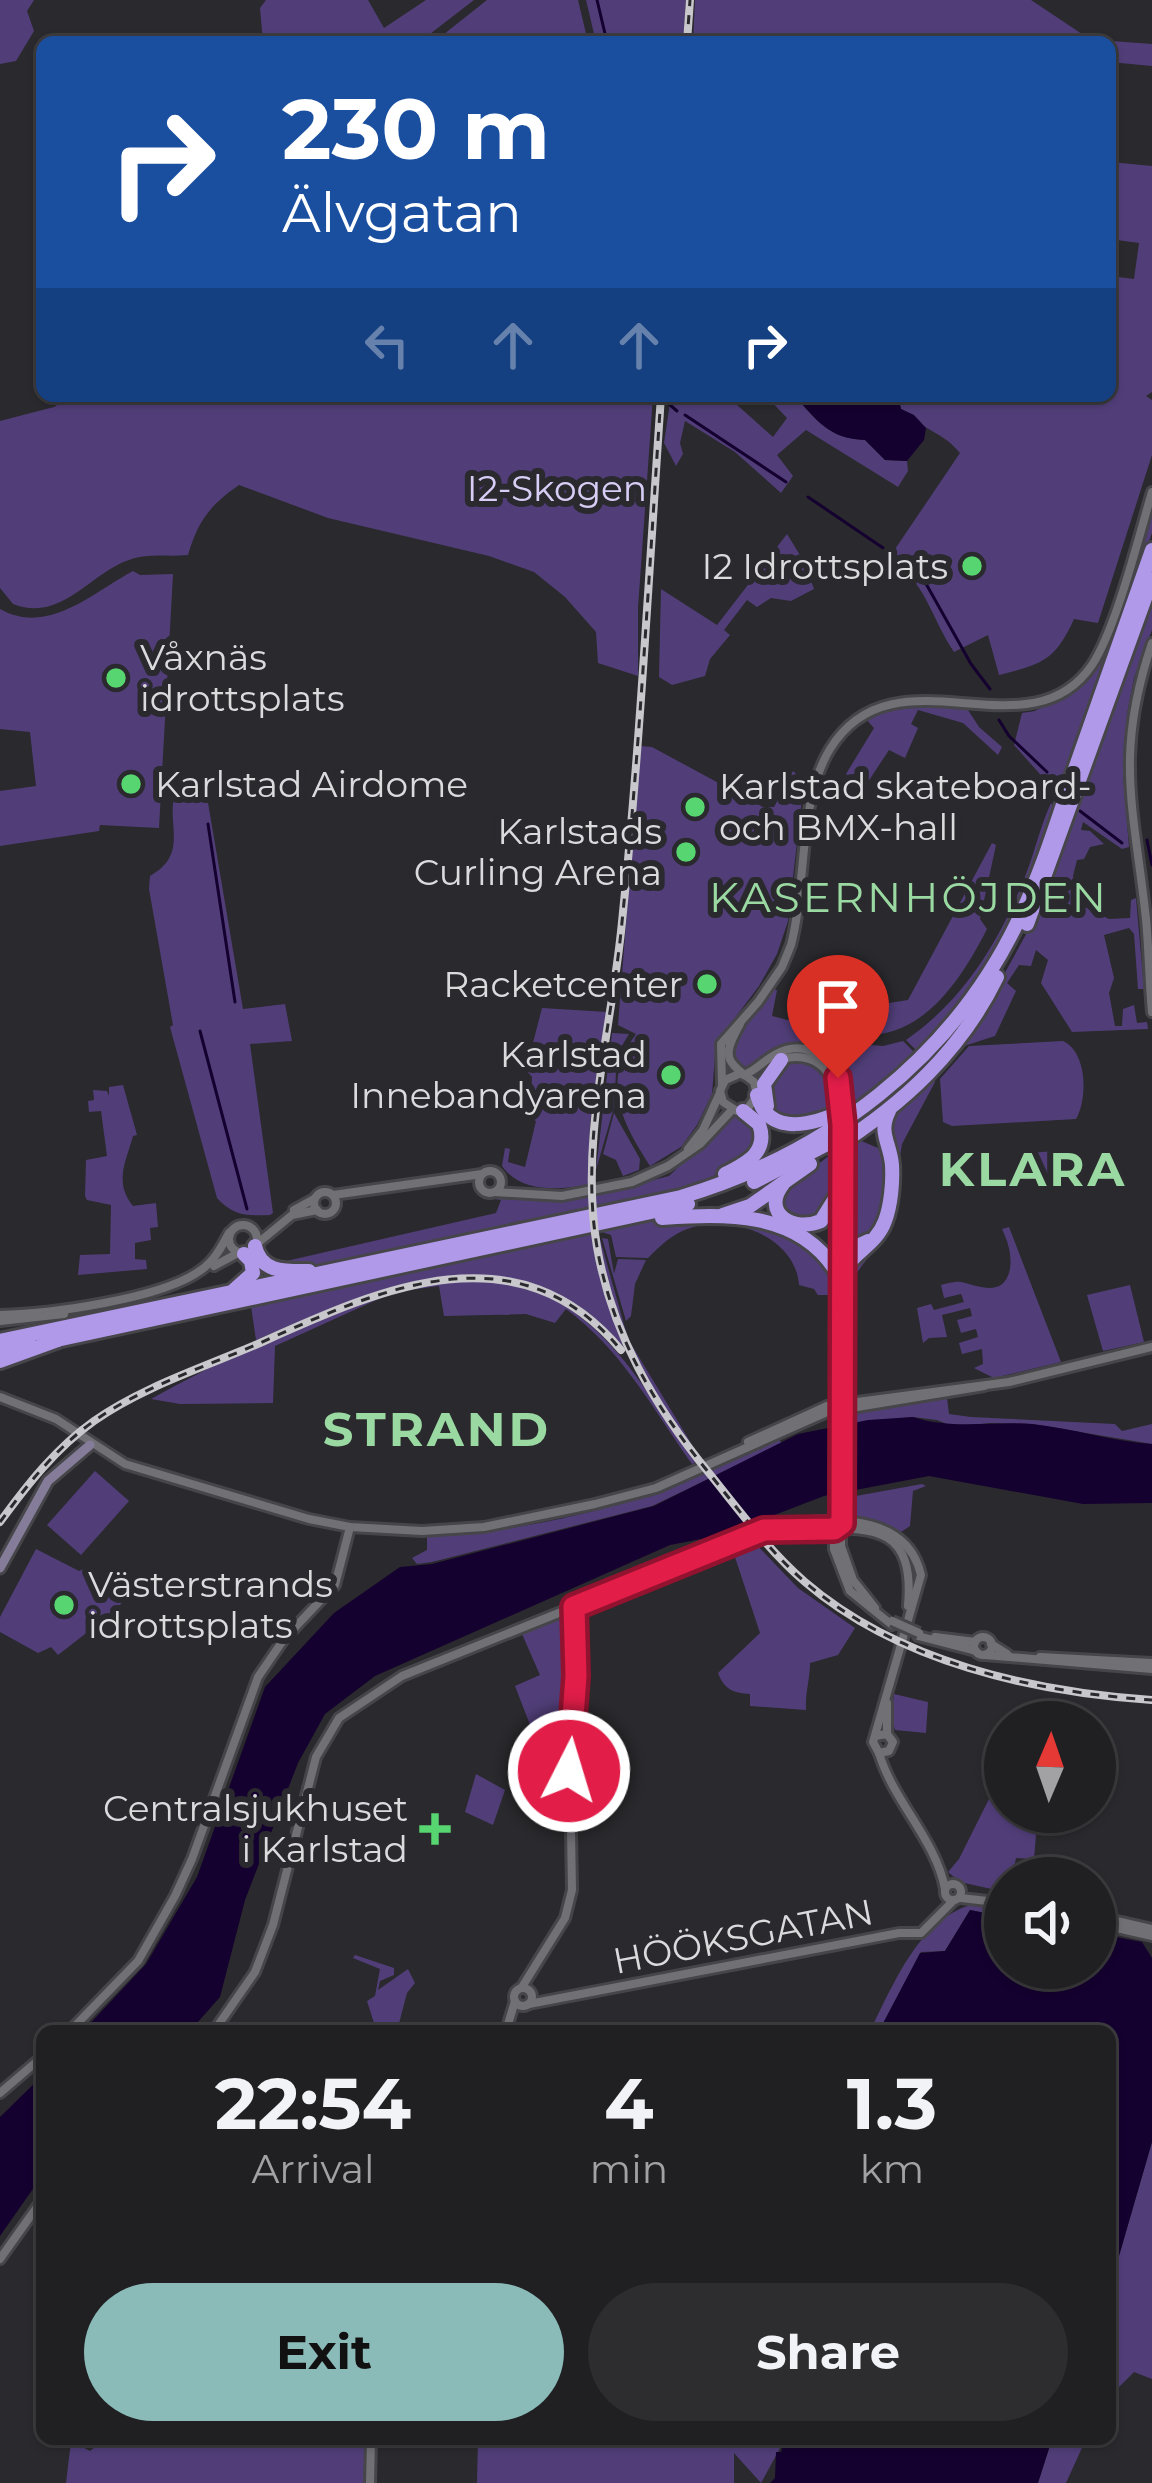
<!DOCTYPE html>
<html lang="en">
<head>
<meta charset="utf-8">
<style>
  :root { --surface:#201f22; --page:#2d2c2f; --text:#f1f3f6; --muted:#a2a2a5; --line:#3d3d40; --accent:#8bbbb9 }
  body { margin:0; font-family:Montserrat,sans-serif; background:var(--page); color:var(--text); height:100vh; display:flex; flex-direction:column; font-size:45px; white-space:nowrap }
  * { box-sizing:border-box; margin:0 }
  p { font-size:39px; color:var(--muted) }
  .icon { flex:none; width:66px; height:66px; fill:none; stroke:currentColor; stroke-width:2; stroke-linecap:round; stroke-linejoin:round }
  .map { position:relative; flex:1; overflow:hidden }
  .side { position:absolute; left:36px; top:2025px; width:1080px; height:420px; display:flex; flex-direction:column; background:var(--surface); border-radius:18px; box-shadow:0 3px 9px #0004,0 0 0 3px var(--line) }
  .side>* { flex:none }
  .banner { position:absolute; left:36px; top:36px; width:1080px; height:366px; border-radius:18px; box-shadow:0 3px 9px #0004,0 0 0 3px var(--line); background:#1a4fa0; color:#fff; overflow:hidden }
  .needle { width:78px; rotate:2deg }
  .buttons { position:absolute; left:984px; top:1701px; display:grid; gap:24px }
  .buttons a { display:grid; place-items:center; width:132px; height:132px; border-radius:50%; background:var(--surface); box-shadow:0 3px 9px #0004,0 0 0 3px var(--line); font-size:60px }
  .pin { position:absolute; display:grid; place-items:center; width:102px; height:102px; color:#fff; margin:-123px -51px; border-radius:50% 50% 50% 0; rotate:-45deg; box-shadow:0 0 12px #0007 }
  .pin .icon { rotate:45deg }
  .me { position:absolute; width:132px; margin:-66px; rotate:5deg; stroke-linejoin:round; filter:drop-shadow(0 0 9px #0008) }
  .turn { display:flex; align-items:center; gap:42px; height:252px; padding:0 48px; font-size:54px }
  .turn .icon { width:156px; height:156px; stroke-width:2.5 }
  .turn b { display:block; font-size:84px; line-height:102px }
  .lanes { display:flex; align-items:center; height:114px; padding:0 48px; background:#0003; justify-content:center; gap:60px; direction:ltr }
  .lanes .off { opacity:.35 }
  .eta { display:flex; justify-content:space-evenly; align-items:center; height:204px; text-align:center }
  .eta b { font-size:72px; font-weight:700; line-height:84px }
  .action { display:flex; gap:24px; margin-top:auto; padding:24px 48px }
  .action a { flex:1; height:138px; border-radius:72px; background:var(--accent); color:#111; font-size:48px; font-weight:700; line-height:138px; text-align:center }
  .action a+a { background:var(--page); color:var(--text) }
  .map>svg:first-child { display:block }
  .green { fill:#513e79 }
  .water { fill:#15012f }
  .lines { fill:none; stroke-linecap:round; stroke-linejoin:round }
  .stream { stroke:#15012f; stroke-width:3 }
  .tertiary-casing { stroke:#464549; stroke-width:14 }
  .secondary-casing { stroke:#464549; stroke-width:15 }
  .motorway-casing { stroke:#464549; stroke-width:20 }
  .tertiary { stroke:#717075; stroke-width:8 }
  .secondary { stroke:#847c98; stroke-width:9 }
  .motorway { stroke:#b199ea; stroke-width:14 }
  .rail-casing { stroke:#c8c7cb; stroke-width:8 }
  .rail { stroke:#2a292d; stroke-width:3; stroke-dasharray:9; stroke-linecap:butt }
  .tertiary-bridge-casing { stroke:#464549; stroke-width:14; stroke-linecap:butt }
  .tertiary-bridge { stroke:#717075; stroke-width:8 }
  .route-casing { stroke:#92132f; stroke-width:30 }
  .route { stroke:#e11d48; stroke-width:21 }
  .poi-dot { fill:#57d570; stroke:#2a292d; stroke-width:4.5 }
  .labels { text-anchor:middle; stroke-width:12; stroke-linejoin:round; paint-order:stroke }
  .park-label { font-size:36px; fill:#d7cdf5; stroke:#2a292d }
  .poi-label { font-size:36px; fill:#dbdadd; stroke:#2a292d; text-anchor:end }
  .street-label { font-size:36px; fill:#dbdadd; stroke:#2a292d }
  .quarter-label { font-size:42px; letter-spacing:3px; fill:#9ad9a2; stroke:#2a292d }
  .district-label { font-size:48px; font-weight:bold; letter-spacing:3px; fill:#9ad9a2; stroke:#2a292d }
</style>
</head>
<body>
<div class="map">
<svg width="1152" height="2483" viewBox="0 0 1152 2483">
  <rect width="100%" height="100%" fill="#2a292d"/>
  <g class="green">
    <path d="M0,0h34l-7,11 7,20 -18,30 -16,3z"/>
    <path d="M266,0h102l16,28 42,-28h48l-48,37 -14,5h-149l-3,-34z"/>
    <path d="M487,0h91l10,42h-154z"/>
    <path d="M586,0h100l-3,42h-87z"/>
    <path d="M695,0h336l63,42h-401z"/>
    <path d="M1098,40l54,4v22l-42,-4v-20h-14z"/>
    <path d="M1110,162l42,4v226l-6,4 6,4v55l-54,168 -24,-4c-19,42 -32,45 -75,56l-11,-40 -34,17c-24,-36 -27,-69 -65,-94l71,-105c-12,-14 -18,-16 -33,-25 -10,-5 -14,-14 -26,-19l-3,-13h212v-120l24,3 5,-36 -29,-4z"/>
    <path d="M71,396h582l-15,212v68l-40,-13 -2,-31 -31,-35 -31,-25 -45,-16 -161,-38 -89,-33c-29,20 -41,36 -51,70 -20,2 -40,-2 -59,5 -39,13 -68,63 -116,44l-13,-16v-167l54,-14z"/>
    <path d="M671,396h56l46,41 14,-19 -21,-22h29c21,24 35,43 70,44l20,20 22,1 1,10 -10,16 -92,-57 -29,25 16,21 -12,17 -46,-41 -50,-31 -5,22 3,11 -7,12 -12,-23z"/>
    <path d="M1152,502v31l-96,272 -9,-23 -33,-37 8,-32 13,-2 32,-18 32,-34z"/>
    <path d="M787,534l16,26 11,29 -23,12 -20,-3 -14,9 -10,-7 -23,30 6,5 -20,24 -5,17 -33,9 -13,-8 2,-88 56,36z"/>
    <path d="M133,571l7,4 33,-1 -14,254 -59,-3 -1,6 -99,15v-55l36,-5 -6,-54 -30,-3v-120c48,27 92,-16 133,-38z"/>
    <path d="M1152,594v36l-18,48 -7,36 -4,60 6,73 -7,2 -39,-27 -2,8 9,1 14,13 -14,3 -6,12 -7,1 -4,16 12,31 24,12 21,-1 1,-18 5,-2 8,91h-6l-4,-55 -5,-6 -25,7 10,43 -5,15 6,33h7l1,-17 11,-4 3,18 10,-1 1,7 -76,3 -31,-49 7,-23 -12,-10 -5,16 -12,-1 -12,18 9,8 -21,45 -34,11 -24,29 -2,-2 55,-74 45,-82z"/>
    <path d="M918,703l48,4 13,20 23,20 -4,8 -35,-32 -45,-13 -7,14 7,4 -13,30 -16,-8 -29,44 -1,-11 -13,-9 28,-46 -9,-10 19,-9z"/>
    <path d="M640,746l12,1 111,60h11l19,-36 11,10 -16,140 -11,33 -18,32 -43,57 -4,51 -15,31 -16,22 -31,19c-29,-45 -49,-84 -14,-132l-18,-9z"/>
    <path d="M181,784l25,7 37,218 42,-5 7,37 -42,3 23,169 -3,2c-23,1 -37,1 -53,-17l-47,-171 3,-2 -24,-136 1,-13c45,-25 8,-62 31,-92z"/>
    <path d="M1051,803l5,7c-19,52 -37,107 -67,154 -20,32 -46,60 -71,88l-12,-12c59,-41 94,-100 120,-166 9,-23 15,-50 25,-71z"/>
    <path d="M992,843l4,2 -16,74 7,10c-26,51 -64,110 -127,106v9l23,2 20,-5 13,13 -67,52c-3,-37 -26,-73 -69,-59 -17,6 -23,22 -42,21l-6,-13 6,-22 35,-44 4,1 -5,26 39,10 9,-37 17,6 -5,32 27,8 8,-19 13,-1 9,-12 19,-3z"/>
    <path d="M542,1008l65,4 -17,112 -2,61c-31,5 -67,8 -86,-19l3,-18 5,1 -2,13 17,5 11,-46 -6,-3 2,-41 -6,-7z"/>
    <path d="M612,1033l17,1 -12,20 -3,53 -18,63z"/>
    <path d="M1063,1041c24,11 25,57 13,78l-124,7 -9,-4 -3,-43 29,-33z"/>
    <path d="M797,1060c28,7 34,25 35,52 -22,6 -43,13 -60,-7l-3,-24 19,-20z"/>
    <path d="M932,1076l3,6 -33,62 -14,87 -33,44v-10l29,-37 4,-110z"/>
    <path d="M123,1085l14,50 -4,1c-6,23 -20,46 0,70l23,-3 2,24 -8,1 1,12 -16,3v16l11,1 1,9 -69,6 2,-20 30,-1 1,-49 -24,-5 -2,-4 1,-36 21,-4 -6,-45 -12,1 -1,-11 6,-1 -1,-10 14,1 2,5v-9z"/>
    <path d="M614,1113l26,46 -1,11 -16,6 -7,-16 -13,-6z"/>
    <path d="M745,1115l9,7 5,20c-38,46 -108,53 -164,65v-12l74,-19 56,-54 9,-6z"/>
    <path d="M859,1140l19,8c14,29 6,64 -10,90l-13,4 -6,-13v-88z"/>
    <path d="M1070,1150l7,25 -31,11 -17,-33z"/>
    <path d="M834,1152l-3,46 -11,21h-33l-8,-25z"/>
    <path d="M505,1194l49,8 35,-6 2,13 -261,56 -48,-3 214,-49 5,-13 -13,-2z"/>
    <path d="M695,1217c21,2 48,-1 68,6 32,11 74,34 66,72h-11l-4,-6 -15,-4c-3,-47 -66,-73 -112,-56 -16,6 -27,17 -39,29l-32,-1 -5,-22 -9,-3v-4l10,-2z"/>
    <path d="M1009,1227l52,135 -67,16 -20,-10 9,-4 -1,-15 -20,5 -3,-11 19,-6 -2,-8 -15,4 -4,-13 15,-4 -2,-8 -28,7 5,22 -18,1 -6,5 -6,-35 14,-4 3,6 30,-8 -3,-8 -17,4 -3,-13c5,-1 14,-4 20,-3 18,4 43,16 49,-13 2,-15 -2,-27 -8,-40z"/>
    <path d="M597,1228l31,111 72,119c-52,-68 -94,-143 -103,-230z"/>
    <path d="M591,1231l14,61 18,54c-16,-14 -30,-30 -49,-42 -107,-65 -216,-6 -318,36l-5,-34z"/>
    <path d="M602,1238l6,1 6,35 4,-15 28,1 -11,24 -4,32 -5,5z"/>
    <path d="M448,1280c136,-9 180,86 248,182l-4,2c-39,-55 -71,-115 -126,-155l-11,14 -29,-9 -82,2 -5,-30 -45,6 -119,54 -2,57 -93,1 -29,-5c87,-48 200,-104 297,-119z"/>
    <path d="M1130,1285l14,57 -41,9 -16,-56z"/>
    <path d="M947,1398l2,16 22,3 144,7 7,7 30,-7v20l-120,-20 -42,-1 -36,4 -17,-7 -24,-3 -66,7 4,-11 3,4v-4z"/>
    <path d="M776,1434l6,10 -130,62 -220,56 -15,2 -5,-6 15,-8v-14c68,-1 176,-22 239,-49 37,-15 73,-35 110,-53z"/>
    <path d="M95,1471l34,30 -48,54 -34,-30z"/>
    <path d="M922,1484l4,2 -13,5 -3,35 -9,6 -18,-10 -31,-5 -6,-7 -1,-12z"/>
    <path d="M752,1540l46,48 57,40 -17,27 -28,8c0,17 -5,29 -4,47l-56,-4v-12c-17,-1 -26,-5 -32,-21l42,-40 -28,-85z"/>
    <path d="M36,1549l43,22 5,-2 44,26 -12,15 -58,45 -7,-8 -13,6 -38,-21v-15z"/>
    <path d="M559,1619l8,1 3,17 -3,120 -23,-1 -4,4 -9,40 3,-20 -6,15 -5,1 2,11 -12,-14 19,-17 5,-33 -22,-57 25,-11 -18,-41z"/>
    <path d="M894,1694l34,8 -2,31 -31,-3 -4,-15z"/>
    <path d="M998,1747h7v65h33l-4,47 -18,-1 -4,20h-7v14l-45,-10 -12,-10 11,-13 33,-66z"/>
    <path d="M476,1774l29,16 -12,35 -28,-13z"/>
    <path d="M978,1903l27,6v8l-35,-7 -25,41 -24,1 -42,79h-9c24,-47 50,-116 108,-128z"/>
    <path d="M355,1955l39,13v7l-14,6 -2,9 30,-21 7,14 -8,10 -10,38 -23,-8 -7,-22 8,-5 5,-27 -27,-11z"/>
    <path d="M1152,2142v237l-18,-7 -24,24v-109z"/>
    <path d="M105,2439h263l-2,44h-300l5,-42 19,10z"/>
    <path d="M478,2439h307l-24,44 -27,-30v30h-257z"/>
    <path d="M1052,2439h34l-20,44h-28z"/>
  </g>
  <g class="water">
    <path d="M795,396h103l3,13 13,6 12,13 -2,12 -17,21 -22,-1 -20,-20c-35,-1 -48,-19 -70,-44z"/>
    <path d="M913,1417c40,13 77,4 119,7 40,4 79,17 120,20v59l-69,1 -154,-28 -105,20 -102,39 -52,10 -295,131 -50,38 -27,49 -53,137 -25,97 -30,34h-107l63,-67 51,-87 68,-190 69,-74 66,-46 32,-3 222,-58 144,-72 70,-14z"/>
    <path d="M970,1910l35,7v51h90v-35l47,9 10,16v184l-42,145v-256h-231l41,-78 25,-2z"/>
    <path d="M42,2076v100l-42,60v-119z"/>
    <path d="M785,2439h267l-14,44h-268l5,-5 1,-26h5z"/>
  </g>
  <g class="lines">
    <g class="stream">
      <path d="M597,0l10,42"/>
      <path d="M669,404l8,7"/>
      <path d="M685,415l101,67"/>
      <path d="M808,497l112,76 51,91 19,25"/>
      <path d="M999,720l10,16 38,36"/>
      <path d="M1080,811l42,32"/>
      <path d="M208,824l27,178"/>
      <path d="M1147,840l5,25"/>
      <path d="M200,1031l47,178"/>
    </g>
    <defs>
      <g id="tertiary">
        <path d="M1152,643c-38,112 -18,165 -6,276 3,31 3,62 6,93"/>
        <path d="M782,1059c31,-8 51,9 55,40"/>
        <path d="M739,1074l-14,6 -5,11 3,11 14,9 11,-3 9,-13 -3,-13c-28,-21 -33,-24 -14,-58"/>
        <path d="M744,1075c13,-5 20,-15 32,-21 36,-19 62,13 66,45"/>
        <path d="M722,1084l-1,-40 37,-42 24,-35 9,-22c16,-60 7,-144 39,-196 65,-105 198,10 262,-84 24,-36 47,-129 60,-173"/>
        <path d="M688,1149l15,-19 16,-35"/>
        <path d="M843,1151l-2,395 12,34 22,28"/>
        <path d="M837,1154l-3,395 16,42 42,34"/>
        <circle cx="490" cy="1182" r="11"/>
        <path d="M495,1192l67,4 70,-14 36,-16 32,-22 32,-34"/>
        <circle cx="325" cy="1203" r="11"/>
        <path d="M333,1195l149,-21"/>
        <path d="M294,1210l20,-11"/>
        <circle cx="243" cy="1239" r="14"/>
        <path d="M258,1243l34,-28 25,-5"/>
        <path d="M214,1266l24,-13"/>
        <path d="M0,1315c49,-1 162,-16 201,-45 13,-9 20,-22 28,-37"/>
        <path d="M0,1321l64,-7"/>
        <path d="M0,1397l56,22 69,45 184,55 41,8 72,4 62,-4 111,-23 61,-16 171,-76 157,-26"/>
        <path d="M748,1442l79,-36 182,-24 143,-35"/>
        <path d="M790,1528c71,2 126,-13 118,78"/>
        <path d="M918,1636l58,15"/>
        <path d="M935,1637l40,5"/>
        <circle cx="983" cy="1646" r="9"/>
        <path d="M991,1644l16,10"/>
        <path d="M985,1655l167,14"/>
        <path d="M1040,1657l112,6"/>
        <path d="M887,1734v-31"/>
        <path d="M875,1736l12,-2 6,8 -4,9 -10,2"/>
        <path d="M879,1753c14,48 57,87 66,136"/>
        <circle cx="953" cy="1892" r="8"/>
        <path d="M961,1898l44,5"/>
        <path d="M1095,1916l57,13"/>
        <path d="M1095,1923l57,13"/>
        <path d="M522,1987l43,-69 7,-28 -2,-119 6,-95 -2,-69"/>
        <circle cx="523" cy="1997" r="9"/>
        <path d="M529,2004l370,-71h22l32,-32"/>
        <path d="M70,2031l68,-70 37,-65 17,-37 66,-182 26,-38 51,-54 15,-58"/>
        <path d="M214,2031l41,-59 18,-47 43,-168 23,-39 63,-42 363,-146c51,-13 141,-22 156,45l-48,167 6,11"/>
        <path d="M506,2031l9,-30"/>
        <path d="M0,2093l42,-36"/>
        <path d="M0,2259l42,-59"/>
        <path d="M370,2483l1,-44"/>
      </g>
      <path id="secondary" d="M0,1568l48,-87 42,-36"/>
      <g id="motorway">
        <path d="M1027,924l125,-345"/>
        <path d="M757,1095c12,44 59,29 90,14"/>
        <path d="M767,1106l-3,-22 17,-24"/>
        <path d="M834,1148c69,-44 127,-97 163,-171"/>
        <path d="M725,1174c22,-11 44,-22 34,-50l-16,-13"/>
        <path d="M754,1182l71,-37"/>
        <path d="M783,1184c-22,29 10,49 38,37l15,-24"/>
        <path d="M723,1215l27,-9 60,-42"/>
        <path d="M662,1218c62,-4 136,-8 174,53"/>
        <path d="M843,1238l12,9 13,-6"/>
        <path d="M255,1246c6,27 30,25 54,25"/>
        <path d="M843,1271c12,-20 33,-26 42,-50 6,-16 8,-39 7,-56 -2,-23 -14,-32 -3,-54"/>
        <path d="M234,1290l19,-17 -2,-12 -7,-7"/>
        <path d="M0,1341l681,-144c145,-43 271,-138 337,-276 24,-49 40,-103 58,-155 25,-72 51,-144 76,-216"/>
        <path d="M52,1341l636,-137"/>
        <path d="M0,1350l30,-5"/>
        <path d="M0,1361l58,-21"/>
      </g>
    </defs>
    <use href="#tertiary" class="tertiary-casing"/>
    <use href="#secondary" class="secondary-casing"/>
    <use href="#motorway" class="motorway-casing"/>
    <use href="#tertiary" class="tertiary"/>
    <use href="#secondary" class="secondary"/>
    <use href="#motorway" class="motorway"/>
    <defs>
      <g id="rail">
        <path d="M687,42l3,-42"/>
        <path d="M661,396c-12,175 -21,351 -39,526 -10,107 -43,218 -25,325 15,87 57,159 112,226 30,37 59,77 96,109 93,80 228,110 347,118"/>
        <path d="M0,1522c27,-37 56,-74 94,-101 48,-34 111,-54 166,-78 120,-54 257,-117 361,7"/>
      </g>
    </defs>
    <use href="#rail" class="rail-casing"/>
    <use href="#rail" class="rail"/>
    <defs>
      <g id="tertiary-bridge">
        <path d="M842,1099l1,52"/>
        <path d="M837,1154v-53"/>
        <path d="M892,1621l27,12"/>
      </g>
    </defs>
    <use href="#tertiary-bridge" class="tertiary-bridge-casing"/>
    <use href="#tertiary-bridge" class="tertiary-bridge"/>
  </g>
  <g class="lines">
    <defs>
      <path id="route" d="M569,1771l7,-95 -2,-69 190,-77 70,-1 8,-6 1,-398 -5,-47"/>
    </defs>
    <use href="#route" class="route-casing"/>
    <use href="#route" class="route"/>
  </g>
  <g class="poi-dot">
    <circle cx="972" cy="566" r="12"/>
    <circle cx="116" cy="678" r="12"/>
    <circle cx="131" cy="784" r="12"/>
    <circle cx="695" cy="807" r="12"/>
    <circle cx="686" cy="852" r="12"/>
    <circle cx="707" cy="984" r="12"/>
    <circle cx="671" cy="1075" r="12"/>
    <circle cx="64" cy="1605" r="12"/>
    <path d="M429 1811h12v12h12v12h-12v12h-12v-12h-12v-12h12z"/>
  </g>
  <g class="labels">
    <g class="park-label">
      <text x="557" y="501">I2-Skogen</text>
    </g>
    <g class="poi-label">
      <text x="948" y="579">I2 Idrottsplats</text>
      <text x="140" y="670" text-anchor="start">Våxnäs<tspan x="140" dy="41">idrottsplats</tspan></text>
      <text x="155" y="797" text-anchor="start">Karlstad Airdome</text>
      <text x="719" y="799" text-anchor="start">Karlstad skateboard-<tspan x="719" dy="41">och BMX-hall</tspan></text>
      <text x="662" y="844">Karlstads<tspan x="662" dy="41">Curling Arena</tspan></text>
      <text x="683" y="997">Racketcenter</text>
      <text x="647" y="1067">Karlstad<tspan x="647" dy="41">Innebandyarena</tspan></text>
      <text x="88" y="1597" text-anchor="start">Västerstrands<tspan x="88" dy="41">idrottsplats</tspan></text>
      <text x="408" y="1821">Centralsjukhuset<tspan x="408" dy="41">i Karlstad</tspan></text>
    </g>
    <g class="street-label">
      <text transform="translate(743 1936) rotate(-11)" y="13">HÖÖKSGATAN</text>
    </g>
    <g class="quarter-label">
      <text x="909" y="912">KASERNHÖJDEN</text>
    </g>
    <g class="district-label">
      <text x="1033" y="1186">KLARA</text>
      <text x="437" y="1446">STRAND</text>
    </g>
  </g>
</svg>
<div class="buttons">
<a><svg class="needle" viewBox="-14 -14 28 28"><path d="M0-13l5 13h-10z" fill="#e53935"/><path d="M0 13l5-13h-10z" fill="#a2a2a5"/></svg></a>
<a><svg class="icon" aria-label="sound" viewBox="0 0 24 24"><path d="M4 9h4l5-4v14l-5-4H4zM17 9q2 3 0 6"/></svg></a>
</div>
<div class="pin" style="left:838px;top:1078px;background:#d93025"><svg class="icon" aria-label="arrive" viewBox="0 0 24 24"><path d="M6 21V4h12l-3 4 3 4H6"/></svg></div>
<svg class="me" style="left:569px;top:1771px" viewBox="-20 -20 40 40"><circle r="17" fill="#e11d48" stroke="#fff" stroke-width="3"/><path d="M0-11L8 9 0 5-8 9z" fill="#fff"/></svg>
<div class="banner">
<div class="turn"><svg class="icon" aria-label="right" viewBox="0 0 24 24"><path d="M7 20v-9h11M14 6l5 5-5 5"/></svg><div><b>230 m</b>Älvgatan</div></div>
<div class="lanes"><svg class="icon off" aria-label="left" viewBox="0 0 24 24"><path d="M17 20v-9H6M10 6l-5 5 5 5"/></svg><svg class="icon off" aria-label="ahead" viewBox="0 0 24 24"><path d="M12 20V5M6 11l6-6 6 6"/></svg><svg class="icon off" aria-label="ahead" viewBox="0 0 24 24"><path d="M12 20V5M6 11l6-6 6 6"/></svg><svg class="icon" aria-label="right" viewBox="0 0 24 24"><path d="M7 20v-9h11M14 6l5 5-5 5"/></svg></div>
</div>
<section class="side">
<div class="eta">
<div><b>22:54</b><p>Arrival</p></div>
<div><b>4</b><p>min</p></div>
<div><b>1.3</b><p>km</p></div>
</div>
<div class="action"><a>Exit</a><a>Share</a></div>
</section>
</div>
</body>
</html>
